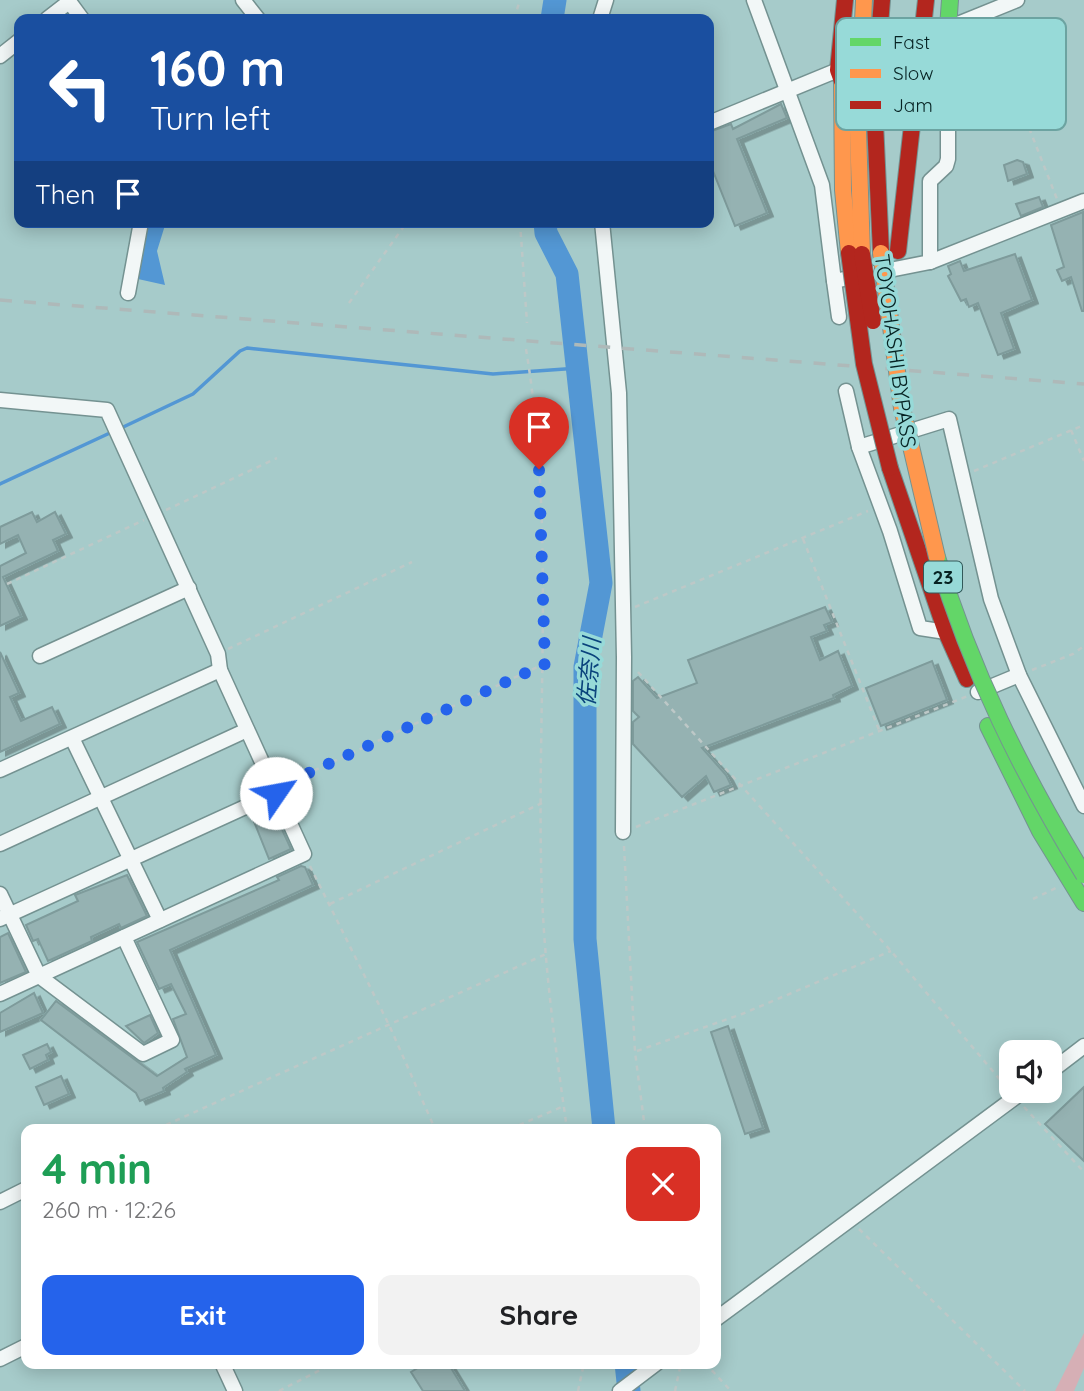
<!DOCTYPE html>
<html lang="en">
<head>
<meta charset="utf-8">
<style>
  :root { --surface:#fff; --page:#f2f2f2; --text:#202124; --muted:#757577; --accent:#2563eb }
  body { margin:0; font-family:Quicksand,"Noto Sans JP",sans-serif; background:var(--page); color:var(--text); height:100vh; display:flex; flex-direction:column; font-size:26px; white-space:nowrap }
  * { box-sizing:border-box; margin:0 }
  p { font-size:23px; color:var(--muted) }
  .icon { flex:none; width:38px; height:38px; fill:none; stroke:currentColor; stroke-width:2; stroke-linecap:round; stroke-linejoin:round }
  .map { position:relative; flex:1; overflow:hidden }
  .sheet { position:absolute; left:21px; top:1124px; width:700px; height:245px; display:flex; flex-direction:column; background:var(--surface); border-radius:14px; box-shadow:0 4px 18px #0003 }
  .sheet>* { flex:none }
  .guide { position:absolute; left:14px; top:14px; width:700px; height:214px; border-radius:14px; box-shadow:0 4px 18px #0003; background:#1a4fa0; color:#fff; overflow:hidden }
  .fabs { position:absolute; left:999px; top:1040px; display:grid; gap:14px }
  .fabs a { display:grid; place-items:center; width:63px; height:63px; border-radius:14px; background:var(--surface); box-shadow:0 4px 18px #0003; font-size:35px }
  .pin { position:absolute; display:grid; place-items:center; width:60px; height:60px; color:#fff; margin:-72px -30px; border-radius:50% 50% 50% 0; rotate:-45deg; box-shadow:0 0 7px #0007 }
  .pin .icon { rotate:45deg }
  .me { position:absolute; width:77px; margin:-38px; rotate:57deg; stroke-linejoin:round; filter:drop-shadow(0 0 5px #0008) }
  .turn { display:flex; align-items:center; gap:24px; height:147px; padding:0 21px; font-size:32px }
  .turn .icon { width:91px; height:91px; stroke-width:2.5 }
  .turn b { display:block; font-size:49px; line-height:60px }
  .then { display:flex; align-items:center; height:66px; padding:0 21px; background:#0003; gap:14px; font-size:26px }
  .round { display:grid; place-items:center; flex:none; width:74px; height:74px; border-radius:14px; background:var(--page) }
  .headline { display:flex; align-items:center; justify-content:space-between; height:119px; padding:0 21px }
  h1 { font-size:42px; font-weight:700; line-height:52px; color:#1e9e55 }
  .primary-button { display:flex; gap:14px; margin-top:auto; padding:14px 21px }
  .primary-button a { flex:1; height:80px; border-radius:14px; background:var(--accent); color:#fff; font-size:28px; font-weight:700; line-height:80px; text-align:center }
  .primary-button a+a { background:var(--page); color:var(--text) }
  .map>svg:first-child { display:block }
  .green { fill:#d6afb5 }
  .water { fill:#5397d4 }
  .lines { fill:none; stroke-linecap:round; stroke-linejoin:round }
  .stream { stroke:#5397d4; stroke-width:3.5 }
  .river { stroke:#5397d4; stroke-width:23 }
  .building { fill:#95b2b2; stroke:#7e9b9b; stroke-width:2; filter:url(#shadow) }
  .secondary-tunnel { stroke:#86a9a8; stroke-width:19; stroke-dasharray:19 10; stroke-linecap:butt }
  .street-casing { stroke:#749291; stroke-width:17 }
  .fast-casing { stroke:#749291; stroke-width:18 }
  .slow-casing { stroke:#749291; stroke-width:18 }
  .jam-casing { stroke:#749291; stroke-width:18 }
  .path { stroke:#bdc8c7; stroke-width:2.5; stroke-dasharray:5 5; stroke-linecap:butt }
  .street { stroke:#f2f7f7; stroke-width:14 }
  .fast { stroke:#63d668; stroke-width:16 }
  .slow { stroke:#ff974d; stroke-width:16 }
  .jam { stroke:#b3261e; stroke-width:16 }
  .rail { stroke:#aeb9b9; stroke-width:3.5; stroke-dasharray:12 12; stroke-linecap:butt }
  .fast-bridge-casing { stroke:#749291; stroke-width:18; stroke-linecap:butt }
  .slow-bridge-casing { stroke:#749291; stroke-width:18; stroke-linecap:butt }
  .jam-bridge-casing { stroke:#749291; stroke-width:18; stroke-linecap:butt }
  .fast-bridge { stroke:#63d668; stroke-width:16 }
  .slow-bridge { stroke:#ff974d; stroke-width:16 }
  .jam-bridge { stroke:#b3261e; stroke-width:16 }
  .route { stroke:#2563eb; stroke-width:12; stroke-dasharray:0 21.6 }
  .labels { text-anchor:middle; stroke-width:7; stroke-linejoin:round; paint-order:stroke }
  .shield { fill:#97dad8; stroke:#325959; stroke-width:2 }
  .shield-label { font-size:19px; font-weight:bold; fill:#062222 }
  .street-label { font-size:21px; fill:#062222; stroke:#97dad8 }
  .water-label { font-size:23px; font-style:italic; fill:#0a437c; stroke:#97dad8 }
  .key { fill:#97dad8; stroke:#6ca3a1; stroke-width:2 }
  .key-label { font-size:19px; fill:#062222 }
</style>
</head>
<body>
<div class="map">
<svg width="1084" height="1391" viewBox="0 0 1084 1391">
  <defs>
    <filter id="shadow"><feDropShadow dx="6" dy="3.5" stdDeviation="0" flood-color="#0004"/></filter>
  </defs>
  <rect width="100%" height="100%" fill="#a6cbca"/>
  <path class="green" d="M1084,1333v35l-10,23h-19z"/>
  <path class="water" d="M148,222h18l-9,29 8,34 -27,-6z"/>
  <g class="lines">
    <g class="stream">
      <path d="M119,429l74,-35 47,-43 7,-3 246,26 86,-6"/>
      <path d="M0,484l112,-52"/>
    </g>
    <g class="river">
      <path d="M552,19l3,-19"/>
      <path d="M545,222l1,11 21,41 34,309 -16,84v272l19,190"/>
      <path d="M626,1363l3,28"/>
    </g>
  </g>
  <g class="building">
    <path d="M781,104l6,14 -50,21 30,74 -32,13 -26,-65v-29l22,-8 2,5z"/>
    <path d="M1017,160l6,2 4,12 -19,7 -4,-16z"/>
    <path d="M1039,197l4,10 -22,9 -5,-12z"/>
    <path d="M1083,212l1,99h-2l-11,-34 -9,4 -5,-11 7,-3 -13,-42z"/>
    <path d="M1015,254l17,46 -31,13 13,36 -16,6 -20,-52 -9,4 -3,-8 -5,2 -13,-25 3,-2 -3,-8 12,-5 4,10z"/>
    <path d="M32,512l5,10 18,-10 11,22 -13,6 5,11 -55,26 18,39 -21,10v-60l26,-13 -8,-18 -18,9v-17z"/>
    <path d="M825,607l7,15 -8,3 3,6 -16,6 9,23 18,-9 14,35 -19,9 1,3 -132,50 24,27 5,10 -17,7 -8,-16 -24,21 -49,-53v-22l6,-5 -6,-6v-30l5,-4 19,21 40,-15 -9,-23z"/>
    <path d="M0,652l19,41 -9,4 11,24 31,-14 8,17 -60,28z"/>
    <path d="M932,661l15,39 -66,26 -15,-38z"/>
    <path d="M273,810l18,39 -22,10 -16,-40z"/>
    <path d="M301,866l4,1 8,18 -143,65 46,105 -31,14 2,3 -24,16 1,3 -24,10 -4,-8 -95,-73 15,-19 101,75 30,-19 -14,-38 13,-5 -15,-30 -12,5 -22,-47 142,-62 -2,-3z"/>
    <path d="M127,875l20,41 -26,12 -2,-4 -28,13 1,4 -44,20 -10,-22 -5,2 -7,-16 52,-24 -3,-6z"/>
    <path d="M8,933l18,39 -26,11v-46z"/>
    <path d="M34,993l9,20 -43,19v-19z"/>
    <path d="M150,1015l8,18 -14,10 -18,-17z"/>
    <path d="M728,1026l35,102 -18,6 -34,-102z"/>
    <path d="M47,1044l4,8 -5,3 2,5 -18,9 -7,-14z"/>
    <path d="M61,1076l8,18 -25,11 -8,-18z"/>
    <path d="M1084,1087v74l-39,-37z"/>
    <path d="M426,1363h22l17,28h-42l-12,-19z"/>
  </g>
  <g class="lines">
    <path class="secondary-tunnel" d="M868,60l63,-25"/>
    <defs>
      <g id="street">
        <path d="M68,0l14,19"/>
        <path d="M243,0l15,19"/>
        <path d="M754,0l68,185 12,96 96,-19v-81l16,-15 2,-7v-131l69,-28"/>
        <path d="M47,19l22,-17"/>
        <path d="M600,19l6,-19"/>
        <path d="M0,56l19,-15"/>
        <path d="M709,123l129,-53"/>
        <path d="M602,222l17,171 5,264 -1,175"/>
        <path d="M930,262l154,-61"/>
        <path d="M834,281l5,36"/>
        <path d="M128,293l13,-71"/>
        <path d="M846,391l13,56"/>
        <path d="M0,400l107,10 111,244 2,16 84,184 -304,140"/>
        <path d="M946,632l-26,-4 -30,-97 -31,-84 90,-28 42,180 28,76 65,131"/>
        <path d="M40,656l149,-68"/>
        <path d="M978,692l41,-17"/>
        <path d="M72,738l88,182"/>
        <path d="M0,770l220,-100"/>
        <path d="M0,844l247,-114"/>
        <path d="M0,894l39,82 104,78 29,-14 -48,-103"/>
        <path d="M0,919l276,-126"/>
        <path d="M1050,1072l34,-26"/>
        <path d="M0,1202l26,-13"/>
        <path d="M716,1319l309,-229"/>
        <path d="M0,1359l26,-13"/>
        <path d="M222,1363l13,28"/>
        <path d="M620,1391l37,-28"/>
      </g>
      <g id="fast">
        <path d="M932,34l16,-6 2,-28"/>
        <path d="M988,726l52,105 44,72"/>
      </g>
      <g id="slow">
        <path d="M849,253l-6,-63 -1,-109 11,-16"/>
        <path d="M862,254l-4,-123 6,-131"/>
      </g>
      <g id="jam">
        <path d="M842,81l-4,-11 7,-70"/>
        <path d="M898,251l28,-251"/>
        <path d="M881,253l-7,-153 8,-100"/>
        <path d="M890,468l56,164 21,47"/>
      </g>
    </defs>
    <use href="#street" class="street-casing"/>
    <use href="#fast" class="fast-casing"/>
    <use href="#slow" class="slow-casing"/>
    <use href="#jam" class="jam-casing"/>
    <g class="path">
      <path d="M514,19l6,-19"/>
      <path d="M989,26l68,173"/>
      <path d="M520,222l7,101"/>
      <path d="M349,303l58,-81"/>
      <path d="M526,349c28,169 12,340 15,510 1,90 13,180 26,270"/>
      <path d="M1071,430l13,31"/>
      <path d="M974,471l110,-46"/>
      <path d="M166,510l111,-52"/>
      <path d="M803,539l76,191"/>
      <path d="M7,584l137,-64"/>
      <path d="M635,607l233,-96"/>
      <path d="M228,649l184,-87"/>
      <path d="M1032,670l41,-16 11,-8"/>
      <path d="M638,672l253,279 117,138"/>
      <path d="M287,783l257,-119"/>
      <path d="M636,827l332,-131"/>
      <path d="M624,846l11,206 10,77"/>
      <path d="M310,866l80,161 45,102"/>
      <path d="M1033,899l23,-11"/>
      <path d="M330,904l212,-101"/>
      <path d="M637,1051l105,-37 149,-63"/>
      <path d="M1024,1107l60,65"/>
      <path d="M157,1129l389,-175"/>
      <path d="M510,1129l54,-23"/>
      <path d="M859,1229l166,162"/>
      <path d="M705,1363l26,28"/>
      <path d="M279,1391l55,-28"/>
      <path d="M578,1391l6,-28"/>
      <path d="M675,1391l6,-28"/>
    </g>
    <use href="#street" class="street"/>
    <use href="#fast" class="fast"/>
    <use href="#slow" class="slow"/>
    <use href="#jam" class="jam"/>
    <path class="rail" d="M0,300l1084,84"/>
    <defs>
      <path id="fast-bridge" d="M937,557c34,114 85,216 147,318"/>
      <path id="slow-bridge" d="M881,253l21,155 35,149"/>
      <g id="jam-bridge">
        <path d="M849,253l15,111 26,104"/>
        <path d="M862,254l11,67"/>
      </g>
    </defs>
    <use href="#fast-bridge" class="fast-bridge-casing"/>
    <use href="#slow-bridge" class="slow-bridge-casing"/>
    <use href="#jam-bridge" class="jam-bridge-casing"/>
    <use href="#fast-bridge" class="fast-bridge"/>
    <use href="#slow-bridge" class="slow-bridge"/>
    <use href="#jam-bridge" class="jam-bridge"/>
  </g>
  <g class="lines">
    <path class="route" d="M276,793l-2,-4 271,-125 -6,-195"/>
  </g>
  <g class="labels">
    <rect class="shield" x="924" y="561.5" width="38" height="31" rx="5"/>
    <g class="shield-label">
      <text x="943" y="584">23</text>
    </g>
    <g class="street-label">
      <text transform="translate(895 351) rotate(82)" y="7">TOYOHASHI BYPASS</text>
    </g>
    <g class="water-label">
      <text transform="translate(589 672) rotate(-85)" y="8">佐奈川</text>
    </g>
  </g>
  <rect x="836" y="18" width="230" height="112" rx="10" class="key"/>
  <rect x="850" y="38" width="31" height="8" fill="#63d668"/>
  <rect x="850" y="69" width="31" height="9" fill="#ff974d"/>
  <rect x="850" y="101" width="31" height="8" fill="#b3261e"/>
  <g class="key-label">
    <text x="893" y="49">Fast</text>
    <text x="893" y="80">Slow</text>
    <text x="893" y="112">Jam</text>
  </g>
</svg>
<div class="fabs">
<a><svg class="icon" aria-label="sound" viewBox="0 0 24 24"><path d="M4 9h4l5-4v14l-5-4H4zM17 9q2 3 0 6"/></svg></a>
</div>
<div class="pin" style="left:539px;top:469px;background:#d93025"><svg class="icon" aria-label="arrive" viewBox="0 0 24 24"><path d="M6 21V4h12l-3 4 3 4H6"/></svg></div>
<svg class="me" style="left:276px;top:793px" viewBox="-20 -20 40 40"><circle r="19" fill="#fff"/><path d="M0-13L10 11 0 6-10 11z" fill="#2563eb"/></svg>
<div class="guide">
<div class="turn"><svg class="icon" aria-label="left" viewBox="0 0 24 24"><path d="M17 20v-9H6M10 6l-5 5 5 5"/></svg><div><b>160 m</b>Turn left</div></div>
<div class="then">Then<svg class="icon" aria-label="arrive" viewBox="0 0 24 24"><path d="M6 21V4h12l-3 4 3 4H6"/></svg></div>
</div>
<section class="sheet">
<div class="headline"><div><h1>4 min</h1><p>260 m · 12:26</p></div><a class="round" style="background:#d93025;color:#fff"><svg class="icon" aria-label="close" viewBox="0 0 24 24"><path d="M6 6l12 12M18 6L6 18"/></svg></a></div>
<div class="primary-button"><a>Exit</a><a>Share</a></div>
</section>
</div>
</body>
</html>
